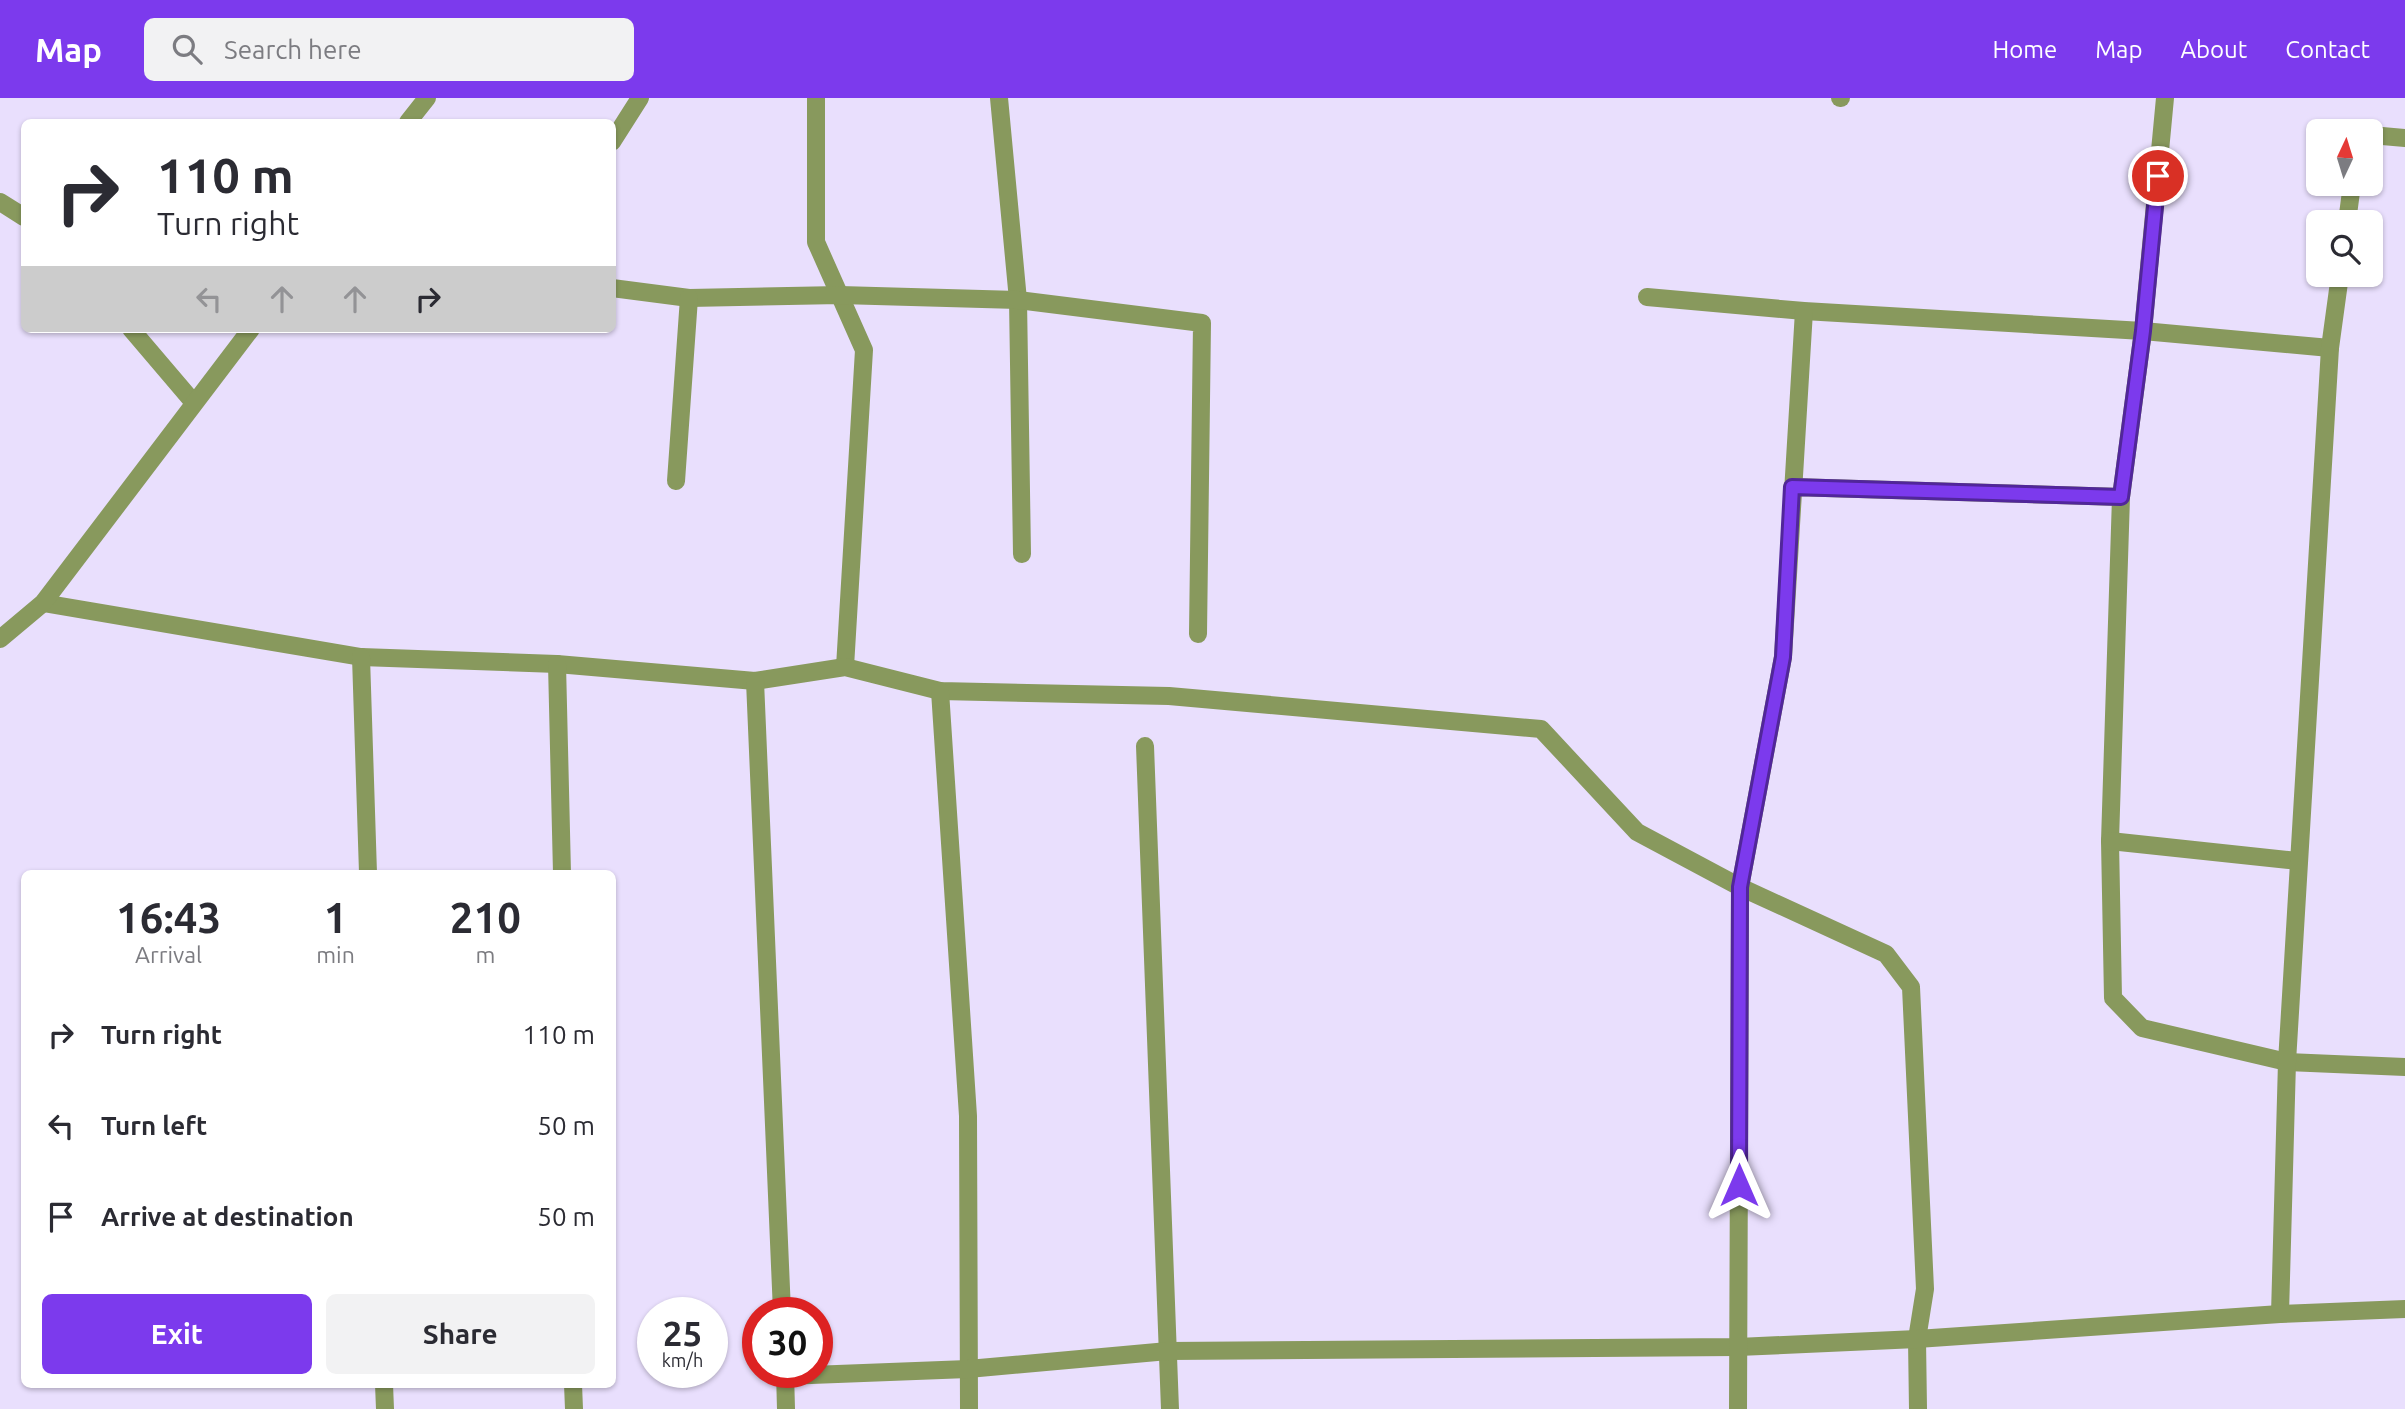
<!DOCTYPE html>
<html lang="en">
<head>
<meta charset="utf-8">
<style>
  :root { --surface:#fff; --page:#f2f2f3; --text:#2b2b33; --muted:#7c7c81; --accent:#7c3aed }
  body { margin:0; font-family:Ubuntu,sans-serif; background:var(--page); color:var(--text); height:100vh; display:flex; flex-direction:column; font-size:26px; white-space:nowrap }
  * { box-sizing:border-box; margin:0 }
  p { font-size:23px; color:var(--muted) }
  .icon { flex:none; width:38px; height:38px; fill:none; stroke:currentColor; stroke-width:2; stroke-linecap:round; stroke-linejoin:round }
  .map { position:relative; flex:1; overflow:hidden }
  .panel { position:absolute; left:21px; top:772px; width:595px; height:518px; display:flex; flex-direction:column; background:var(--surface); border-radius:10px; box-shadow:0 2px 5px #0004 }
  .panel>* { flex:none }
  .top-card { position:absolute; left:21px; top:21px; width:595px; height:214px; border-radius:10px; box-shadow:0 2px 5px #0004; background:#fff; color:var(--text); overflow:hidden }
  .needle { width:46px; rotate:4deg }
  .tools { position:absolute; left:2306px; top:21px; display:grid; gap:14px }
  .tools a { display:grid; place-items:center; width:77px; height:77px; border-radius:10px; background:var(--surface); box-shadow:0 2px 5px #0004; font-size:35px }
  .speed { position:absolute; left:637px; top:1199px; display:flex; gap:14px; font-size:35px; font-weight:700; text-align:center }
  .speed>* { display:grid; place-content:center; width:91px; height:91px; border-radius:50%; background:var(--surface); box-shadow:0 2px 5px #0004; line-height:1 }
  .speed small { font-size:18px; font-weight:400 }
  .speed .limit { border:10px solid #d22; background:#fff; color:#111 }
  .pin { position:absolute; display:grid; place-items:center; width:60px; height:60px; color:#fff; margin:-30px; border:4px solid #fff; border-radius:50%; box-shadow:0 2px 7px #0007 }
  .me { position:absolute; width:77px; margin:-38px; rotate:0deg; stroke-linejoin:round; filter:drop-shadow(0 0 5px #0008) }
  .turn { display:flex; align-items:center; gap:24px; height:147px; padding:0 21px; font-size:32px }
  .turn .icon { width:91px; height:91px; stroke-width:2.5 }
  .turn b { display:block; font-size:49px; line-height:60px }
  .lanes { display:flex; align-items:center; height:66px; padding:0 21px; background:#0003; justify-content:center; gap:35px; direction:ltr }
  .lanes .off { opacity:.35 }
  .eta { display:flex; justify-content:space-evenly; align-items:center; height:119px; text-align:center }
  .eta b { font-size:42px; font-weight:600; line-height:49px }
  .button { display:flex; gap:14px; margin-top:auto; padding:14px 21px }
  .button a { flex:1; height:80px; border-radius:10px; background:var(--accent); color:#fff; font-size:28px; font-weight:600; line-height:80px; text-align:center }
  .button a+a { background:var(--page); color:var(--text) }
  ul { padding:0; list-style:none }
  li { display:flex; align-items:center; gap:21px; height:91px; padding:0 21px }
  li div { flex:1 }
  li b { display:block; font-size:26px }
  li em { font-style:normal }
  header { display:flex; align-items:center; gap:42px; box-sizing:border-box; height:98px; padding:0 35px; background:var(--accent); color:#fff }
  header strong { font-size:33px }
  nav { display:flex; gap:38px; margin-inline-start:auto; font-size:24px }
  .search { width:490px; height:63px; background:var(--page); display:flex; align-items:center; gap:18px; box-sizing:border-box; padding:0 24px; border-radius:10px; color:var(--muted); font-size:26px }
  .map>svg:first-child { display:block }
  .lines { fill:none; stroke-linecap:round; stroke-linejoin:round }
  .minor { stroke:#88995d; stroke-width:18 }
  .route-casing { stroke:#51269a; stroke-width:18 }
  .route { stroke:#7c3aed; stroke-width:12 }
</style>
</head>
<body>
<header>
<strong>Map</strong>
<div class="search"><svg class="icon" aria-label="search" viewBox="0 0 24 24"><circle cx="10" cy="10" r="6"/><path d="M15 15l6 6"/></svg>Search here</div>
<nav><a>Home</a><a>Map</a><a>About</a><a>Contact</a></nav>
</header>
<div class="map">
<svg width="2405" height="1311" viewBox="0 0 2405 1311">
  <rect width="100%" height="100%" fill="#e9dffd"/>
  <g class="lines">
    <g class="minor">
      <path d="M816,0v144l48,108 -19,317"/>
      <path d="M999,0l19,202 4,254"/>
      <path d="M1840,0h1"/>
      <path d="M2165,0l-22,233 -22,166 -11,344 3,157 29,30 145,34 118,5"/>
      <path d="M408,24l19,-24"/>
      <path d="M2371,37l34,3"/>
      <path d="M612,44l28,-44"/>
      <path d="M0,104l24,15"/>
      <path d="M2347,124l5,-38"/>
      <path d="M612,190l77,10 151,-3 178,5 184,23 -4,311"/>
      <path d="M1647,199l157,14 339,20 187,17"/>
      <path d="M131,231l63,74"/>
      <path d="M676,383l13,-183"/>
      <path d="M1792,389l329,10"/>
      <path d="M43,505l318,54 196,7 198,17 90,-14 95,24 229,5 372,33 96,103 103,55 146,67 25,33 14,302 -8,50 1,70"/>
      <path d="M0,541l43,-36 208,-274"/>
      <path d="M361,559l7,216"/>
      <path d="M557,566l5,209"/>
      <path d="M755,583l27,631"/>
      <path d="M940,593l28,425 1,293"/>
      <path d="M1145,648l25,663"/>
      <path d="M2110,743l188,20"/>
      <path d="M2280,1216l7,-252 43,-714 10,-73"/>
      <path d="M785,1274l1,37"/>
      <path d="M785,1278l183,-7 200,-18 570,-4 179,-8 363,-25 125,-5"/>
      <path d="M384,1286l1,25"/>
      <path d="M573,1286l1,25"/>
      <path d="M1738,1311l2,-522 43,-230 21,-346"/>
    </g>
  </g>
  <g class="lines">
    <defs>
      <path id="route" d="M1739,1087l1,-298 43,-230 9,-170 329,10 22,-166 15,-155"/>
    </defs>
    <use href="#route" class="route-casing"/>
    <use href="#route" class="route"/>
  </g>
</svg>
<div class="tools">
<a><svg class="needle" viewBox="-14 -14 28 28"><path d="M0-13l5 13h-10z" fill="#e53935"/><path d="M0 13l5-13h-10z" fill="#7c7c81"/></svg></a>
<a><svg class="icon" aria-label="search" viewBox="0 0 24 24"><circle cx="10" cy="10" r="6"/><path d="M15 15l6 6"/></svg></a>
</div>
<div class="speed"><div>25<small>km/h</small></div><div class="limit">30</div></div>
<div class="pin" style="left:2158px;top:78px;background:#d93025"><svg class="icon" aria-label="arrive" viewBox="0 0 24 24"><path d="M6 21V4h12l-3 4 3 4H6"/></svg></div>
<svg class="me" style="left:1739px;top:1087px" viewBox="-20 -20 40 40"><path d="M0-17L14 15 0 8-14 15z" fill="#7c3aed" stroke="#fff" stroke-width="4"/></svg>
<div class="top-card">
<div class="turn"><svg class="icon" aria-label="right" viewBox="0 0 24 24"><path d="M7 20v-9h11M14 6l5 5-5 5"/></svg><div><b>110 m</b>Turn right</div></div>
<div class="lanes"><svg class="icon off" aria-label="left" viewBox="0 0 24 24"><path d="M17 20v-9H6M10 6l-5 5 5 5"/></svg><svg class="icon off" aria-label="ahead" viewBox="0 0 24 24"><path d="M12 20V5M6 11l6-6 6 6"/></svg><svg class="icon off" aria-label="ahead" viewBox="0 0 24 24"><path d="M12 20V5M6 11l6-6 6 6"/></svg><svg class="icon" aria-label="right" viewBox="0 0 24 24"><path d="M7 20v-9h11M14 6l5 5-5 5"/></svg></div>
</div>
<section class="panel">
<div class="eta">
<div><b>16:43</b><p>Arrival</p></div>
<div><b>1</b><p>min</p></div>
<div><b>210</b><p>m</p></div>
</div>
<ul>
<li><svg class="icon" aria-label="right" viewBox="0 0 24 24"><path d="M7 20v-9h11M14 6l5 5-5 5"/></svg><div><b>Turn right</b></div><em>110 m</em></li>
<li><svg class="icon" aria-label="left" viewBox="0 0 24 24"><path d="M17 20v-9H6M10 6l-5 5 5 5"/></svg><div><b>Turn left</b></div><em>50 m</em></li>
<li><svg class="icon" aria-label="arrive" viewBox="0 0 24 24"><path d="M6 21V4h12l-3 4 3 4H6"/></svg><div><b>Arrive at destination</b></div><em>50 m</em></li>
</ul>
<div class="button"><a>Exit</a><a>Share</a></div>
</section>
</div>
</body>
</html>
